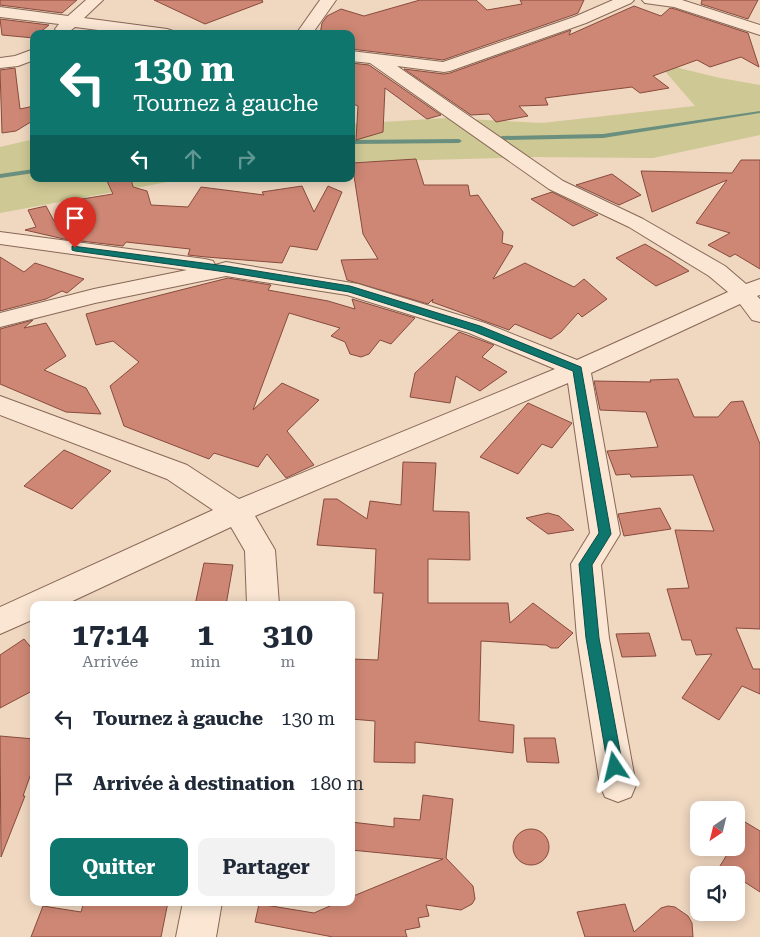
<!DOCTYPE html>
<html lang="fr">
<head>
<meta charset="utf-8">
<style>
  :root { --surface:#fff; --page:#f2f2f3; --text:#1f2937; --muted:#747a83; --accent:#0f766e }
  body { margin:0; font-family:"Roboto Serif",serif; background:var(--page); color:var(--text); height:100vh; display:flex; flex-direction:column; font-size:19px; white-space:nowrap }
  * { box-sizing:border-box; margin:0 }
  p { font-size:16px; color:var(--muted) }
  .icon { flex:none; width:28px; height:28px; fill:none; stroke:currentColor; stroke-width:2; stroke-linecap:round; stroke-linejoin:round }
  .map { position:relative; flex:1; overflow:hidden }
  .details { position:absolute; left:30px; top:601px; width:325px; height:305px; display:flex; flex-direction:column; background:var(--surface); border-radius:10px; box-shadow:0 2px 12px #0003 }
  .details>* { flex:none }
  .guide { position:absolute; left:30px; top:30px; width:325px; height:152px; border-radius:10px; box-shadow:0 2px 12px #0003; background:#0f766e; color:#fff; overflow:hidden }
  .needle { width:32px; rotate:215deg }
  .tools { position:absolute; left:690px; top:801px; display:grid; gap:10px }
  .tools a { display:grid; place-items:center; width:55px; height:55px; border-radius:10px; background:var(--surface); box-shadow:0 2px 12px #0003; font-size:25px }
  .pin { position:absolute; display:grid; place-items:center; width:42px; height:42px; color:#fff; margin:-51px -21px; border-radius:50% 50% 50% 0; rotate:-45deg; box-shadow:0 0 5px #0007 }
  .pin .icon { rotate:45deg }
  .me { position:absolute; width:55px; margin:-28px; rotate:350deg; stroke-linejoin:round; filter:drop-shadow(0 0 4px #0008) }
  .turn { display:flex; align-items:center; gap:18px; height:105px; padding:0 20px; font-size:22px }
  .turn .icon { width:65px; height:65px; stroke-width:2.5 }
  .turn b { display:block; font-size:35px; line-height:42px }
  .lanes { display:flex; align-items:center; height:48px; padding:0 20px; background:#0003; justify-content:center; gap:25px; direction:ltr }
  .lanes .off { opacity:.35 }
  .eta { display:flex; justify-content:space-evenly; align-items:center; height:85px; text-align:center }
  .eta b { font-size:30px; font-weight:700; line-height:35px }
  .action { display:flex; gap:10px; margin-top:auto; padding:10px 20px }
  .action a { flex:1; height:58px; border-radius:10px; background:var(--accent); color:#fff; font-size:20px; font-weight:700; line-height:58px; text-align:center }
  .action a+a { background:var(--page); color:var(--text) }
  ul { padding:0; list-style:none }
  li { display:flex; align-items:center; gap:15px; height:65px; padding:0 20px }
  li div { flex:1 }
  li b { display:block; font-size:19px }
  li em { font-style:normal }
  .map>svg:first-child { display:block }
  .green { fill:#cdc894 }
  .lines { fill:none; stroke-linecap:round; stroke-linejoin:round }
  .stream { fill:#6a8f7e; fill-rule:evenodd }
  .building { fill:#ce8774; stroke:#884b3d }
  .street-casing { stroke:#886757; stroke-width:2 }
  .street { fill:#fae6d3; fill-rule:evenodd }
  .route { fill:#0f766e; stroke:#0a4d48 }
</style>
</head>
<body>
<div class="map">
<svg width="760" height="937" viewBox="0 0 760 937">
  <rect width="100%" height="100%" fill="#efd7c0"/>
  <g class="green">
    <path d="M658,63l62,15 40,7v50l-107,23 -119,-1 -183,5v-38l96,-6 95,5 153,-17z"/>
    <path d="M34,139v40h150l-184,34v-66z"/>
  </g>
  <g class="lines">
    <g class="stream">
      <path d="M760,111v2l-157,25 -101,2 -3,-2 3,-2 101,-2z"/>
      <path d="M351,140l108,-1 3,2 -3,2 -108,1z"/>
      <path d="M34,169v4l-34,5v-4z"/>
    </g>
  </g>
  <g class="building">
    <path d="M0,0h77l-15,13 -62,-8z"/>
    <path d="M154,0h108l1,2 -58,22z"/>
    <path d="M420,0h56l11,10 35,-6 -2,-4h64l-6,13 -5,2 -130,45 -92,-11v-15h-31l2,-11 5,-7 14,-7 23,7z"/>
    <path d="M702,0h56l-10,19 -47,-15z"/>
    <path d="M634,6l27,10 9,-8 5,1 73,24 11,34 -18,-10 -31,10 -13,-7 -44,16 16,12 -29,5 -8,-6 -87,11 3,7 -29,1 9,10 -32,6 -7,-8 -18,1 -67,-46 40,5 6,-1 121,-43 -2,5z"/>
    <path d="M0,19l49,6 -11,9h-4v4l-32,-3z"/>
    <path d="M351,63l18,2 72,50 -14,4 -42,-31 -2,44 -27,8 2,-34 -7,-3z"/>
    <path d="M15,68l5,41 14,-3v14l-18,11 -14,2 -2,-63z"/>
    <path d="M416,159l8,26h44l2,11 8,-1 25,37 -1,11 11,3 -20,33 32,-16 49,24 10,-8 23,20 -25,18 -4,-4 -17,19 -10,7 -36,-15 -6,6 -77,-28 1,-3 -5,5 -81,-24 -6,-20 37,-1 -15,-25 -11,-71z"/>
    <path d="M741,160h19v109l-25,-15 -5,3 -22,-12 22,-12 -34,-10 31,-43 -75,32 -11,-41 91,2z"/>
    <path d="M612,174l29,21 -22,10 -43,-20z"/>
    <path d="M106,179h25l2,8 14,4 4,14 37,2 13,-20 63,8 -2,-3 40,-6 12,26 14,-26 14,6 -25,58 -27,-4 -8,17 -76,-6 -18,-2 2,-6 -64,-7 -3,4 -59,-7 -39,-9 11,-3 -8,-17 18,-4 8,15 30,-10 -2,-12 31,-5z"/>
    <path d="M552,192l46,23 -25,11 -42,-27z"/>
    <path d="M645,244l24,14 20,13 -33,15 -40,-28z"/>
    <path d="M0,257l24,15 11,-9 49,16 -17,14 -5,-2 -16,8 -46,12z"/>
    <path d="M228,278l43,7 -3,5 60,11 27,8 -3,-10 63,19 -24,26 -11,-4 -11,14 -8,3 -11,-3 -5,-12 -14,-6 9,-8 -51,-15 -36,97 29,-27 37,17 -32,31 27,34 -28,13 -19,-24 -9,13 -44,-14 -5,6 -85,-33 -14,-40 29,-24 -26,-21 -17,4 -10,-31z"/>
    <path d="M33,320l-9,8 22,-5 20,33 -22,14 42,18 15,26 -35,-2 -66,-28v-55z"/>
    <path d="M459,332l35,13 -12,12 25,15 -27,19 -24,-15 -6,27 -40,-6 5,-24z"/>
    <path d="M678,379l16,38h24l13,-15 12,-1 17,43v185l-24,-1 17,41h7v25l-18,-8 -23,34 -37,-22 30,-44 -16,1 -5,-15h-9l-15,-51 22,-1 -14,-58 39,1 -21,-56 -62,2 -1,-3 -14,1 -9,-24 51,-4 -12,-35 -46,-2 -6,-29 57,1 -1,-2z"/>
    <path d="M528,403l44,20 -20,25 -10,-4 -24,30 -38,-17z"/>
    <path d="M64,450l47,21 -39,38 -48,-23z"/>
    <path d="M403,462l33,1 -3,48 36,1 1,48 -42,-1v44h80l2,20 23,-20 40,30 -15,15h-7l-5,-3 -65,-4 -2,80 35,4 -1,28 -98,-11v21l-41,-1 1,-41 -24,-2v-60l27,1 5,-67h-9l2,-44 -59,-4 7,-46h13l30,20 3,-18 31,4z"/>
    <path d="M660,508l11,21 -47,7 -6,-22z"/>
    <path d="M548,513l11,3 15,14 -26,4 -22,-16z"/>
    <path d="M204,563l29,2 -7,40h-31z"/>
    <path d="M649,633l7,23 -34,1 -6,-23z"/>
    <path d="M24,639l10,12v39l-34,18v-53z"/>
    <path d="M0,736l34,3v26l-11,31h2l-24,61z"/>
    <path d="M524,738h31l4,25 -32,-1z"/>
    <path d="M423,795l30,4 -7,59 27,28 2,13 -3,5 -11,6 -35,-5 3,11 -11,2 2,9 -15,3 2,7h-74l-78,-15 4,-18 55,9 25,-11h12v-5l92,-38 -92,-9v-28l43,5v-9l26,2z"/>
    <path d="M745,822l15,9v61l-40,-26 11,-18h5v-10z"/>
    <circle cx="531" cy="847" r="18"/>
    <path d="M84,902h84l-7,35h-130l12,-31 38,6z"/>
    <path d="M625,904l9,28 27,-24 7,-2 7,1 13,9 4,7 1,14h-108l-8,-25z"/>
  </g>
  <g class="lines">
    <defs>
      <g id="street">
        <path d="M86,0h17l-19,18 83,11 6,2 2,3h-46l-54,-7c-6,5 -9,7 -18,5l-2,-3 4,-5 -59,-7v-10l68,9z"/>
        <path d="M320,0h16l-24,34h-16z"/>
        <path d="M613,0h21l-3,3 -45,20 -136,48 -6,1 -47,-6 166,115 80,38 82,47 21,18 14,-5v16l-3,1 3,3v23l-8,-2 -12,-16 -149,69 29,161 -19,31 8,73 27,147 -5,12 -13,5 -13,-5 -5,-12 -23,-147 -6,-74 19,-31 -22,-150 -313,133 20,34 4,55h-32l-2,-54 -14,-24 -167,78h-30v14l-34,15v-27l213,-97 -46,-31 -167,-64v-19l187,69 52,34 316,-130 -86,-36 -122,-38 -121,-19 -131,27 -95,24v-14l94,-24 93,-19 -187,-26v-12l205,27 8,2 2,4 11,-3 132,22 127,39 92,37 151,-68 -19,-16 -80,-49 -80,-38 -179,-126 -19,-2v-10l92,11 131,-45z"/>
        <path d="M642,0h40l78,25v10l-86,-28 -29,-4z"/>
        <path d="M34,49v11l-16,6 -18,2v-10l15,-2z"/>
        <path d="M183,902h39l-6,35h-40z"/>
      </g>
    </defs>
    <use href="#street" class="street-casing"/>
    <use href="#street" class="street"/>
  </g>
  <path class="route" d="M72,246l154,20 124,20 130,40 101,41 30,167 -19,31 7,73 24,129 -3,5 -5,2 -5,-2 -2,-5 -22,-129 -7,-74 20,-31 -26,-162 -100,-40 -124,-39 -123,-20 -151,-21 -3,-1z"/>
</svg>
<div class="tools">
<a><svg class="needle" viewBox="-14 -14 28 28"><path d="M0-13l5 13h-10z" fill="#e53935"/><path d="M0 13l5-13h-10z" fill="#747a83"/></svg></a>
<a><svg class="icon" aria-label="sound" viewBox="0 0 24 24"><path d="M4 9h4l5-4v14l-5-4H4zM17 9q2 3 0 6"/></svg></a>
</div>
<div class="pin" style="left:75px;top:248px;background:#d93025"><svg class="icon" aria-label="arrive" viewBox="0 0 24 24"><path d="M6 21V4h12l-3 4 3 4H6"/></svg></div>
<svg class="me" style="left:615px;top:767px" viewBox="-20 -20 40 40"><path d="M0-17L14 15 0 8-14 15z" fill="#0f766e" stroke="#fff" stroke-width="4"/></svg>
<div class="guide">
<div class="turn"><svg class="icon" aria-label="left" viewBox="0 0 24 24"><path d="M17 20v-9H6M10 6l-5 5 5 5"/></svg><div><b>130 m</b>Tournez à gauche</div></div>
<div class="lanes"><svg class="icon" aria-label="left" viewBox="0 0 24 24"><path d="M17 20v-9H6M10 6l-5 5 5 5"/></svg><svg class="icon off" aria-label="ahead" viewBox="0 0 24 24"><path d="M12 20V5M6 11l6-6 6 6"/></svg><svg class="icon off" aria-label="right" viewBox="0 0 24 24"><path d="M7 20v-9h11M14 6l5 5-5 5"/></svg></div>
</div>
<section class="details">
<div class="eta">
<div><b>17:14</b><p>Arrivée</p></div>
<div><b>1</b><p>min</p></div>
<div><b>310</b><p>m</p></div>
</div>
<ul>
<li><svg class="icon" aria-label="left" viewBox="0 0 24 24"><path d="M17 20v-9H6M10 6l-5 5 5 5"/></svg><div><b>Tournez à gauche</b></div><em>130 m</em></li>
<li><svg class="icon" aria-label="arrive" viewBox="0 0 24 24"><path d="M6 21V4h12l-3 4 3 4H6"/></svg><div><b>Arrivée à destination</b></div><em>180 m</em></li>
</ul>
<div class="action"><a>Quitter</a><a>Partager</a></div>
</section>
</div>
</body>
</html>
